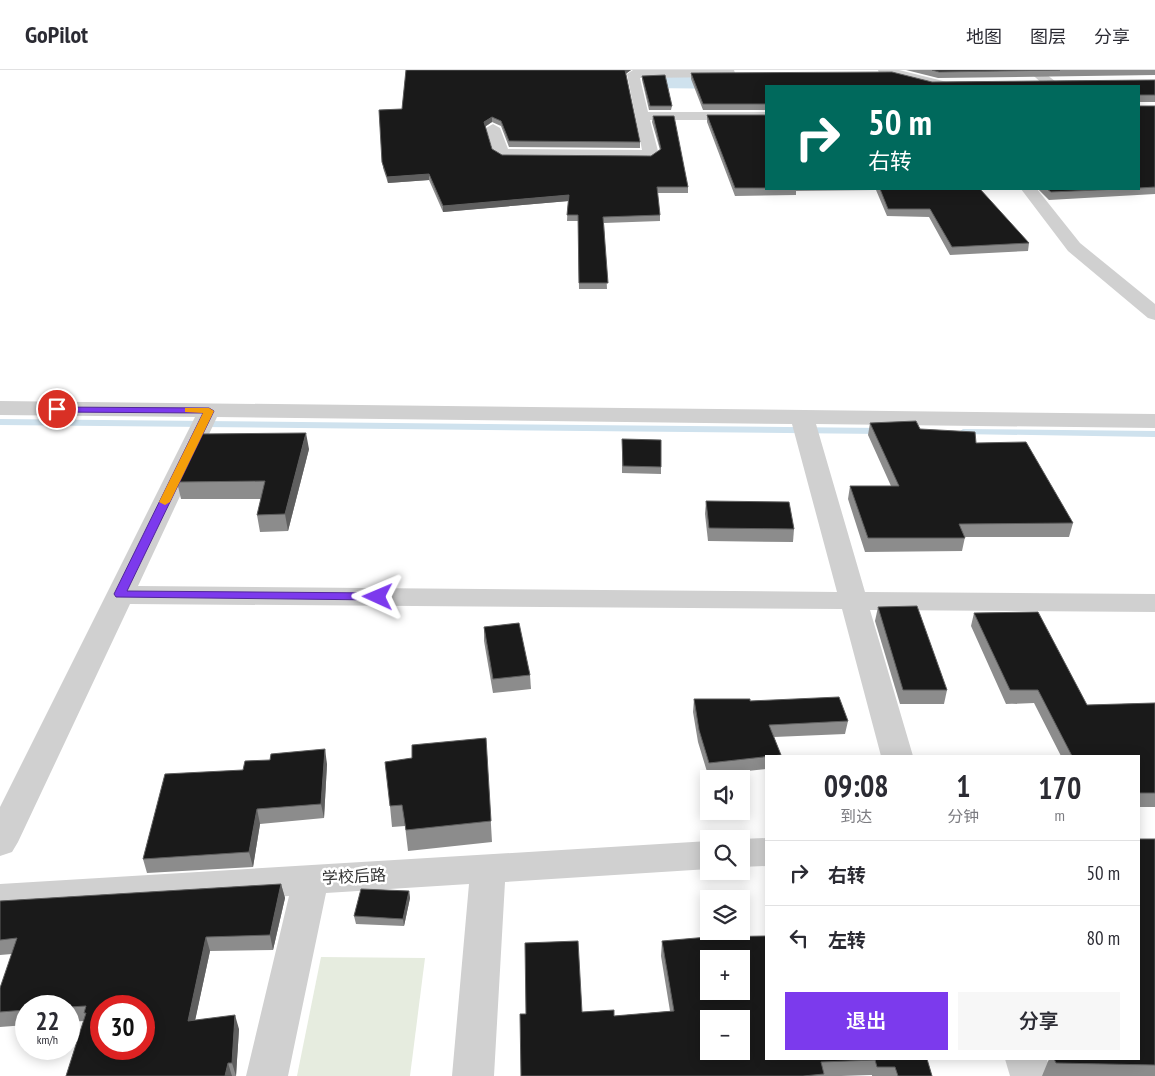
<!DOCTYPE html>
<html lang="zh">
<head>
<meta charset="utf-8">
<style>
  :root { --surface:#fff; --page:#f7f7f7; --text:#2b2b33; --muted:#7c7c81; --line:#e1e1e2; --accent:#7c3aed }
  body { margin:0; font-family:"PT Sans Narrow","Noto Sans SC",sans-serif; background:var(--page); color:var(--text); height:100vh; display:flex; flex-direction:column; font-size:19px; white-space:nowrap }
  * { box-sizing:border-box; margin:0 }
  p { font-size:16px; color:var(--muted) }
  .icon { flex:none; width:28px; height:28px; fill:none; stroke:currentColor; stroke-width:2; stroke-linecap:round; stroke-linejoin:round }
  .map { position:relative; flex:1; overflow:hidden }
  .details { position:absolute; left:765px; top:685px; width:375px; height:305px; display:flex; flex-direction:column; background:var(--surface); border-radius:0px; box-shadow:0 2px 12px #0003 }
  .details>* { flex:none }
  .guide { position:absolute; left:765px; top:15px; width:375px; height:105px; border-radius:0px; box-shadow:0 2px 12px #0003; background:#00695c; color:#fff; overflow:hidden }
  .fabs { position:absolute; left:700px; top:700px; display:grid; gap:10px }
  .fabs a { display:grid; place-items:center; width:50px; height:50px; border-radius:0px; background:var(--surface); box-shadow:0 2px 12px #0003; font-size:25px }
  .speed { position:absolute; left:15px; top:925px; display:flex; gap:10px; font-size:25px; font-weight:700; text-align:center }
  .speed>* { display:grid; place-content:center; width:65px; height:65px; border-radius:50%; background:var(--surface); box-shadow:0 2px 12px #0003; line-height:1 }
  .speed small { font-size:12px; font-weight:400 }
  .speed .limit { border:8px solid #d22; background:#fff; color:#111 }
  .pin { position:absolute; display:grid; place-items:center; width:42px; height:42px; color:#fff; margin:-21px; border:2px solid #fff; border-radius:50%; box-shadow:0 1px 5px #0007 }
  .me { position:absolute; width:55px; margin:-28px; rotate:271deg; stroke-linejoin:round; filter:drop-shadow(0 0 4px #0008) }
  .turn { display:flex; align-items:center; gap:18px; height:105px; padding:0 20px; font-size:22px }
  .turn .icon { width:65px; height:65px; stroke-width:2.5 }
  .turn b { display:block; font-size:35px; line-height:42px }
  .eta { display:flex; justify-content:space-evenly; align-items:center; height:85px; text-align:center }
  .eta b { font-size:30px; font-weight:600; line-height:35px }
  .primary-button { display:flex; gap:10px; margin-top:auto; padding:10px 20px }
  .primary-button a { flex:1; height:58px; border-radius:0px; background:var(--accent); color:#fff; font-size:20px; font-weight:600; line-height:58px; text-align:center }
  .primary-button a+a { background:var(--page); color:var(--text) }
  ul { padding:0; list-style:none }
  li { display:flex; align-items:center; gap:15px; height:65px; padding:0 20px; border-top:1px solid var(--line) }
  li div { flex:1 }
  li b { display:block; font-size:19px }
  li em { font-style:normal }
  header { display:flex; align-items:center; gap:30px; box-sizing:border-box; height:70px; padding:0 25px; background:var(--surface); border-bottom:1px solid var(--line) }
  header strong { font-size:24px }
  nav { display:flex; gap:28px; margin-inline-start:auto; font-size:18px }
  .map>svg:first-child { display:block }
  .green { fill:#e6ecdf }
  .water { fill:#cfe2ee }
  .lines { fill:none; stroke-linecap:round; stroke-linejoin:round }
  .stream { fill:#cfe2ee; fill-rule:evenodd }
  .minor { fill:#d0d0d0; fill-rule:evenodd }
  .wall { fill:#8c8c8c }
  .shaded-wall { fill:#5f5f5f }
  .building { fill:#1a1a1a; stroke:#5f5f5f; fill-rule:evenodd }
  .route { fill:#7c3aed; stroke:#51269a }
  .slow { fill:#f59e0b }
  .labels { text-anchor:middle; stroke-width:5; stroke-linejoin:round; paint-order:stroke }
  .near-street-label { font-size:16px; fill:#333; stroke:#fff }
</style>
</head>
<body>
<header>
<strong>GoPilot</strong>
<nav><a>地图</a><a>图层</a><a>分享</a></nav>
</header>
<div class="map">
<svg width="1155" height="1006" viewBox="0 0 1155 1006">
  <rect width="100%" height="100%" fill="#fff"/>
  <path class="green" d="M321,887l104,1 -15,118h-113z"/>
  <path class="water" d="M645,5h90l6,14 -93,-1z"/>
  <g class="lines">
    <g class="stream">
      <path d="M0,349l881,9 4,3 -4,3 -881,-9z"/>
      <path d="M963,359l192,2v6l-195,-3 -1,-2z"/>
    </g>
    <g class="minor">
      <path d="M633,0h101l1,3 -6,4 -89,1 8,34h118v8h-116l9,35 -8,5 -149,-1 -8,-5 -8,-26 7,-4 7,4 8,21 134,1 -15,-76z"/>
      <path d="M878,0h21l52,13 2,3h-22l-52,-13z"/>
      <path d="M1027,0h14l15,12 -2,3h-10z"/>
      <path d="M1021,119h16l43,54 75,61v16l-7,-2 -80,-67z"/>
      <path d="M0,331l1155,13v14l-339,-4 49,168 290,2v18l-285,-2 43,146h-32l-39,-147 -712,-5 -112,238 -6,10 -12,4v-49l195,-390 -195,-2zM217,347l575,7 45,168 -699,-6z"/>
      <path d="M766,768v28l-25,1v-28z"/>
      <path d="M709,771v28l-204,13 -11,194h-42l17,-192 -143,9 -38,183h-42l43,-180 -289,18v-30z"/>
      <path d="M1005,989h42l5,17h-42z"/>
    </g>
  </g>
  <g class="wall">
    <path d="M406,0h225l-5,4 14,68v6l-131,-1 -8,-21 -9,-4 -7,5 7,22 10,6 149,1 9,-6 -8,-28 1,-6 35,71v6h-31l3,22v6l-56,2 3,66h-28l-1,-68h-11l1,-20 -125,11 -14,-32 -41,3 -5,-15 -4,-58 23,-1z"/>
    <path d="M906,0h249v5l-217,3z"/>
    <path d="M691,3l241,9 223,-2v22h-16v4h16v88l-106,6 -11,-11h101v-103h-373v24h-63l-12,-31z"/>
    <path d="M642,6l30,30 -1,4h-22l-7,-30z"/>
    <path d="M707,45h59v74h214l49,54 -1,8 -78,4 -21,-38 -42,-1 -11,-26 -80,1v4l-61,1 -28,-74z"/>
    <path d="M870,353l50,6 56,14 97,80 -4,14h-104l-3,14 -97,1 -17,-53 2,-13h41l-23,-51z"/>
    <path d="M622,369l39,28v7l-39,-1z"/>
    <path d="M309,379l-21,82 -28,1 -3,-17 4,-16h-80l-4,-17z"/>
    <path d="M706,431l88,28 -1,13 -85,-1 -3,-27z"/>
    <path d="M878,537l69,83 -3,14h-44l-25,-83z"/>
    <path d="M974,543l113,92 68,-2v104h-16v-51h-78l-27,-53 -28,1 -35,-78z"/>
    <path d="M484,557l46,48 1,14 -38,4 -9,-52z"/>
    <path d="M694,629l56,2 98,20 -3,13 -71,3 7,19h-15v13l-58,6 -10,-33 -5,-30z"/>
    <path d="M486,668l6,104 -84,9 -3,-25 -13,1 -2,-21 22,-48z"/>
    <path d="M327,694l-3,54 -64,6 -7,43 -106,6 -4,-14 100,-89z"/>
    <path d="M1155,769v237h-113l7,-17h90z"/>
    <path d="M281,814l4,14 -12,52 -63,1 -15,69 44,9 -3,47h-170l18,-55 -15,1v-16h-43v19l-26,2v-39l12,-34 -12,1v-54z"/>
    <path d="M409,821l1,7 -6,28 -48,-2 -2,-8z"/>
    <path d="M662,871l265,118 5,17h-60v-1l-31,1h-320l61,-64 32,4 56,-5 -9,-55z"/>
  </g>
  <g class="shaded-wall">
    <path d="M625,0h6l-6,4z"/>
    <path d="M492,47v5l-8,5v-5z"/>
    <path d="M429,104v6l-41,3 -1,-6z"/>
    <path d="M569,125v6l-126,11v-6z"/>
    <path d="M306,363l3,16 -21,82 -3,-17z"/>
    <path d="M325,679l2,15 -3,54 -3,-14z"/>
    <path d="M257,739l3,15 -7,43 -4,-15z"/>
    <path d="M281,814l4,14 -12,52 -3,-15z"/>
    <path d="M409,821l1,7 -6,28 -1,-7z"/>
    <path d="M206,867l4,14 -18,84 -4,-14z"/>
    <path d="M235,945l4,14 -3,47 -4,-13z"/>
    <path d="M228,993l4,13h-7z"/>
  </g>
  <g class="building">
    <path d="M406,0h219l15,72 -131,-1 -8,-20 -9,-4 -8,5 8,27 10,6 149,1 10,-7 -8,-33h21l14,71h-31l3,28 -57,2 5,66h-29l-1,-68h-11l2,-20 -126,11 -14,-32 -42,3 -5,-15 -3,-52 23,-1z"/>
    <path d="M932,0h128l-121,2z"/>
    <path d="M892,2l40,10 223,-2v15h-16v11h16v81l-16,1v-102h-373v18h-63l-12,-31z"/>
    <path d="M665,5l7,31h-22l-8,-30z"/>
    <path d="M707,45h59v73h-31z"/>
    <path d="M880,119h100l49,54 -77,4 -22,-38h-42z"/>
    <path d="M1047,119h73l-69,3z"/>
    <path d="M916,351l4,8 55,3 1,11 50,-1 47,81 -114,1 6,14h-97l-18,-52h49l-29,-63z"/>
    <path d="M306,363l-21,81 -28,1 8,-34 -88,1 23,-48z"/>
    <path d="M622,369l39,1v27l-38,-1z"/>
    <path d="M706,431l83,1 5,27 -85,-1z"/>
    <path d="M917,536l30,84h-44l-25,-83z"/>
    <path d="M1038,542l49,93 68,-2v90h-16v-37h-67l-34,-66h-28l-36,-77z"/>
    <path d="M519,553l11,52 -37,4 -9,-52z"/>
    <path d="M839,627l9,24 -79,4 12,30 -72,8 -10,-33 -5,-31h56v2z"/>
    <path d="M486,668l5,83 -85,9 -4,-25 -12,1 -5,-44 27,-4v-13z"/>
    <path d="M325,679l-4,55 -64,5 -8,43 -106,7 22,-85 78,-4 2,-9 25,-1 1,-6z"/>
    <path d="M1139,769h16v226l-99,-2 -2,-4h85z"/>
    <path d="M281,814l-11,51 -64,2 -18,84 47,-6 -3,48h-4l-3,13h-159l20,-63h-2l2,-7 -17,1v-1h-43v4l-26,2v-24l17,-50 -17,2v-39zM101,936h43v43h-43z"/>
    <path d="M361,819l48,2 -6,28 -49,-3z"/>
    <path d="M766,866v123h161l5,17h-34l-3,-9h-18l-2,-7 -54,2 3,12 -21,2h-282l-1,-62h6l-1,-71 53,-2 4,71 32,-2v6l60,-5 -12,-70 46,-4zM709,889h32v32h-32zM709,949h32v32h-32z"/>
  </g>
  <path class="route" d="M54,337l155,1 5,3 -87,180 251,2 5,4 -5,3 -262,-3 -2,-3 89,-181 -146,-1 -3,-1z"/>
  <path class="slow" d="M185,338h24l5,3 -44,91 -5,3 -6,-3 44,-89 -18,-1z"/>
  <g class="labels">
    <g class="near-street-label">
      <text transform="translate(354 806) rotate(-3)" y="6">学校后路</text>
    </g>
  </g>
</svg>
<div class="fabs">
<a><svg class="icon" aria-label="sound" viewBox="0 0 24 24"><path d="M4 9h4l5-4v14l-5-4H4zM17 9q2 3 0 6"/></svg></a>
<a><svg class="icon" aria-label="search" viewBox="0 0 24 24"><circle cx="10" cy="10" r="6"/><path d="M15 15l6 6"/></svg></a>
<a><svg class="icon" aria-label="layers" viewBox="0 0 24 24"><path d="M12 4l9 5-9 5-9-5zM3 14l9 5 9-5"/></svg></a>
<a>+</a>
<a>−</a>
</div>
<div class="speed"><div>22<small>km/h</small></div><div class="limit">30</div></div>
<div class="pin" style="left:57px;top:339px;background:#d93025"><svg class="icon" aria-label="arrive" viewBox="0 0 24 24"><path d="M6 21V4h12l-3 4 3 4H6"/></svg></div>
<svg class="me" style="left:378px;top:527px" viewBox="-20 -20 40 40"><path d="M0-17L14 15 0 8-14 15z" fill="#7c3aed" stroke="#fff" stroke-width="4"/></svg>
<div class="guide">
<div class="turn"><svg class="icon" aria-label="right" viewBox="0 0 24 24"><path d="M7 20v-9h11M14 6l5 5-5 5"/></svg><div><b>50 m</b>右转</div></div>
</div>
<section class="details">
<div class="eta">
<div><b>09:08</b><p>到达</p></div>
<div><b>1</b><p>分钟</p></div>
<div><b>170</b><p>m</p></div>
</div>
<ul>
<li><svg class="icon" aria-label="right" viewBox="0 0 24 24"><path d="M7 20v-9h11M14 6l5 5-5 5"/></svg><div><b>右转</b></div><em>50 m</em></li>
<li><svg class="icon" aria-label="left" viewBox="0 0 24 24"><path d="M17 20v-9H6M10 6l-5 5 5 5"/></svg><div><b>左转</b></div><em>80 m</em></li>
</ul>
<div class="primary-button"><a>退出</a><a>分享</a></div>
</section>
</div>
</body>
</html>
